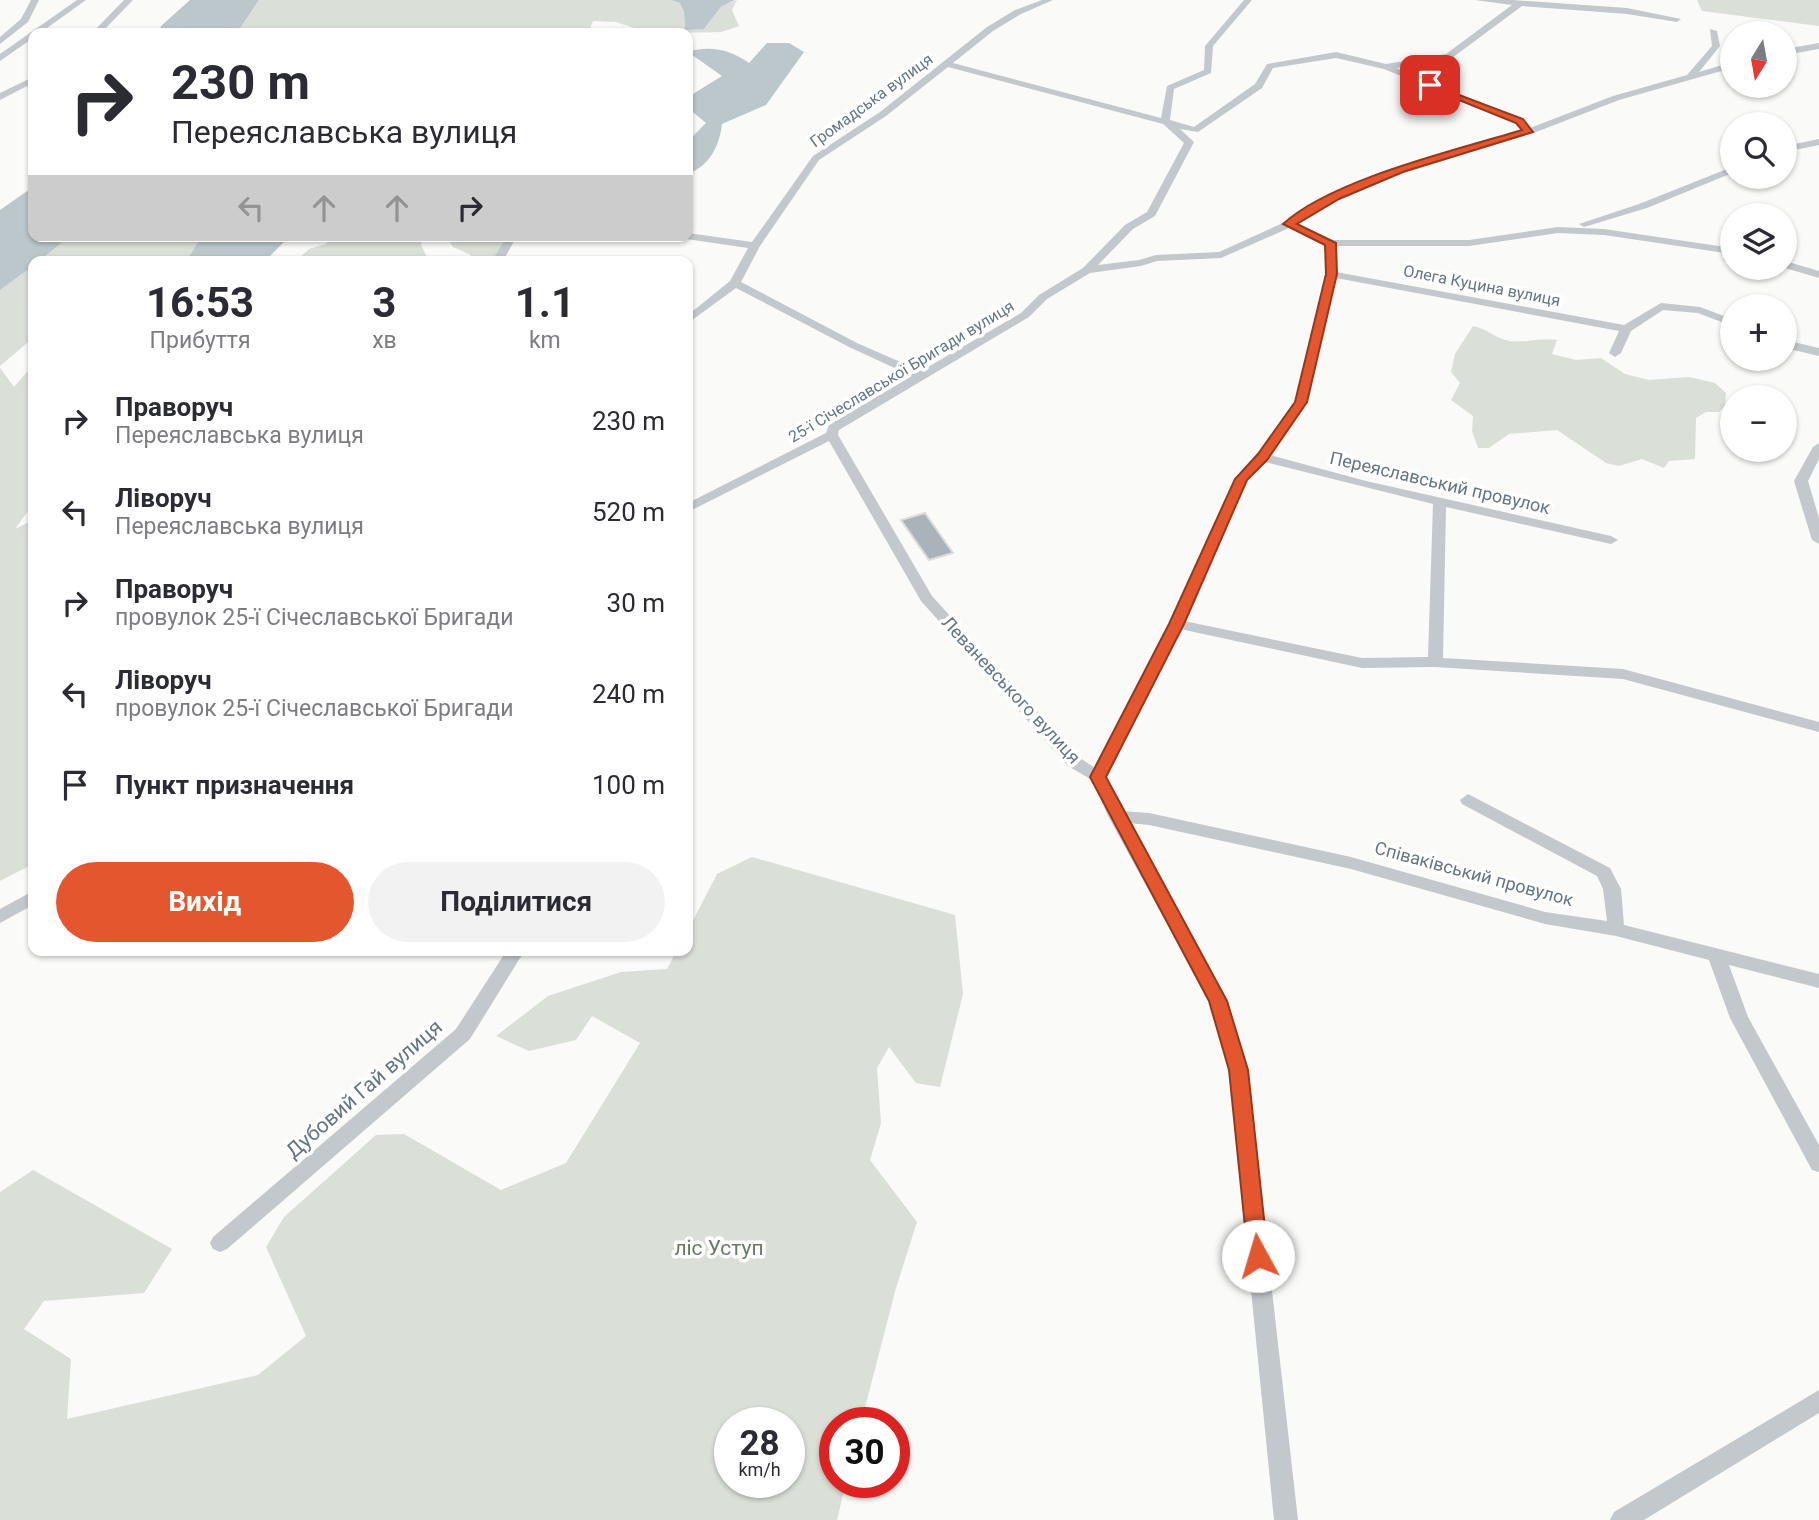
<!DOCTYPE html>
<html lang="uk">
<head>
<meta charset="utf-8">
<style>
  :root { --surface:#fff; --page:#f2f2f3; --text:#2b2b33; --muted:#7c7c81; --accent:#e4572e }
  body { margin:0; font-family:Roboto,sans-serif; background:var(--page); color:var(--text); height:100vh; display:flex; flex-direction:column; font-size:26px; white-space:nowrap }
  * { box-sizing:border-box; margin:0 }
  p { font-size:23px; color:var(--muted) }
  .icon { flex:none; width:38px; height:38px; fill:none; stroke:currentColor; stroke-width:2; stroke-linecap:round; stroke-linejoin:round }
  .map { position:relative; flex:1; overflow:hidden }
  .drawer { position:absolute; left:28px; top:256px; width:665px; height:700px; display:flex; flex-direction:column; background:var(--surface); border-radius:14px; box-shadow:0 2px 5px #0004 }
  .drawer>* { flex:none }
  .top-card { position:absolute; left:28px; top:28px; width:665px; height:214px; border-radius:14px; box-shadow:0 2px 5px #0004; background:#fff; color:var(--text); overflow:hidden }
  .needle { width:46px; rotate:191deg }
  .tools { position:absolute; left:1720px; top:21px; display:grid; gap:14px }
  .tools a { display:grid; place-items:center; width:77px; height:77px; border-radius:50%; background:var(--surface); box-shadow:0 2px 5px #0004; font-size:35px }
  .speed { position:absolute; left:714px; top:1407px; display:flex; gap:14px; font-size:35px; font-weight:700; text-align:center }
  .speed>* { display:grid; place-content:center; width:91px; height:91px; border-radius:50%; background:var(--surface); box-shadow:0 2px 5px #0004; line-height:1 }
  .speed small { font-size:18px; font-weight:400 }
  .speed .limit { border:10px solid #d22; background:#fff; color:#111 }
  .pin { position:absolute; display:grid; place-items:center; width:60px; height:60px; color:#fff; margin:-30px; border-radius:14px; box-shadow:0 4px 10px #0006 }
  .me { position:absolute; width:77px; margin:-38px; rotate:354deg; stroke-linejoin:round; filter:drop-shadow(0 0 5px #0008) }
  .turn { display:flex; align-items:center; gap:24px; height:147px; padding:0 28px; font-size:32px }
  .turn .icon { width:91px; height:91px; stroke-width:2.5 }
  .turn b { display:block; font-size:49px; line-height:60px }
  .lanes { display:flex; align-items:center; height:66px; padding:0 28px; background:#0003; justify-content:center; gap:35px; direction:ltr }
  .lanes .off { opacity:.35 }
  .eta { display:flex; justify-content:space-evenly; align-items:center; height:119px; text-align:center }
  .eta b { font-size:42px; font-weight:700; line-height:49px }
  .primary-button { display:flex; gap:14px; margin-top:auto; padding:14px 28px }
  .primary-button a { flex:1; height:80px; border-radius:42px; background:var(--accent); color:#fff; font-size:28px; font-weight:700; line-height:80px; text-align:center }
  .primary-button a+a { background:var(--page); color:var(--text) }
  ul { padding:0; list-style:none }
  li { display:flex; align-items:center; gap:21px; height:91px; padding:0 28px }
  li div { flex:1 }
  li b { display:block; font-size:26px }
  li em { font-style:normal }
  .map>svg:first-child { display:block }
  .green { fill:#dadfd7; fill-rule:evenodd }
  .water { fill:#bbc7cb }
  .building { fill:#aab3b9; stroke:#dcdcda; stroke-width:2 }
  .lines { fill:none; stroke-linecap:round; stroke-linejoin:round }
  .minor { fill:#c3c8cc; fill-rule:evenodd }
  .route { fill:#e4572e; stroke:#94391e; stroke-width:2 }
  .labels { text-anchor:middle; stroke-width:7; stroke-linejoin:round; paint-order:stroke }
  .far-street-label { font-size:16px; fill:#657683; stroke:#fff }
  .street-label { font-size:18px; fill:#657683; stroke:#fff }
  .near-street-label { font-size:21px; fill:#657683; stroke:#fff }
  .near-park-label { font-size:21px; fill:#687a64; stroke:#fff }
</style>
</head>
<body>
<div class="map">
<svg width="1819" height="1520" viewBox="0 0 1819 1520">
  <rect width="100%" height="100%" fill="#fafaf8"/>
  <g class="green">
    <path d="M259,0h412l9,3 4,9 1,17h19l17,-22 16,-7 -5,10 7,16 -18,6 -43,1 -13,-4h-28l-21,-7 -23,-1 -4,10 18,2h-370z"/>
    <path d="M1697,0h122v26l-117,-15z"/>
    <path d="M70,236h132l-12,19 -13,6h-138z"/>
    <path d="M331,236h92l-2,9 8,16h-133l13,-12 17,-5z"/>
    <path d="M449,236h63l-17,25h-27l3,-6 -18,-8 -6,-9z"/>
    <path d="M33,266v72l-33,28v-76z"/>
    <path d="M1473,326c14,2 22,13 37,15 16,2 32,-4 47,-1l-5,14 24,6 25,-2 24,16 24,6 40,-3 26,6 11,10 -1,13 -6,6h-13l-10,6 -1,41 -26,2 -5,7 -22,-9 -23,7 -13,-3 -49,-33 -48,4 -20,14h-11l-6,-17 1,-15 -22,-16 9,-17 -9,-11 4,-18z"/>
    <path d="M33,365v139l-18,25 18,-9v344l-33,17v-513l14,19z"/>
    <path d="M752,857l203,58 8,79 -23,93 -24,-4 -27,-36 -12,21 4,55 -11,37 47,62 -21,66 -35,135h-26v59h11l-9,38h-837v-328l33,-22 139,79 -28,44 -100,8 -20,28 47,30 -4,60 191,-44 48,-39 -40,-89 18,-30 92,-82 28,-1 97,56 65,-27 74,-120 -48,-27 -16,24 -47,11 -33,-15 52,-40 73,-24 46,-3 10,-19h11v-20l29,-56zM730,1423h59v59h-59z"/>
  </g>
  <g class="water">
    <path d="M190,0h69l-22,33h-78l2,-7z"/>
    <path d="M671,0h64l-14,7 -17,22 -19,1 -1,-18 -4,-9z"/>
    <path d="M767,43h22l15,9 -38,53 -44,19c-3,23 -12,41 -34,50v-33l18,-18 -18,-15v-11l34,-21 -34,-24c22,-7 43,-2 61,11z"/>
    <path d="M33,187v49h37l-31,25h-6v5l-33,24v-80z"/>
    <path d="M202,236h88l-25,25h-88l13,-6z"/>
  </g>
  <path class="building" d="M925,513l28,40 -24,7 -28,-40z"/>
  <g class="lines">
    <g class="minor">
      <path d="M31,0h8l-11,22 -28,22v-7l21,-18z"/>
      <path d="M77,0h9l-46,33h-7v5l-33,23v-7z"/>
      <path d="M124,0h9l-32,33h-9z"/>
      <path d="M1042,0h11l-32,14 -28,17 -40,32 208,55 6,-32 37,-16 1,-24 39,-46h8l-39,46 -2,27 -37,16 -4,31 24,7 61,-43 12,-20 69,-12 50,12 60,-10 66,-49 -37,-5h38l114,8 54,11 -4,3 -50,-8 -105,-8 -70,52 -56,10 126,51 8,9 83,-32 74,-21 25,-29 -2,-17 7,2 3,15 -21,26 33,-10v6l-113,32 -88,34 -128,38 -63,26 -43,26 36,16h136l89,-13 46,2 128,19v6l-128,-19 -46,-2 -89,13h-133v26l288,53 37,-22 39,4 32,12v7l-34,-13 -35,-3 -32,21 -10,22 -6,4 -6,-4 10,-22 -283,-53 -29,124 -37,53 96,26 245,55 7,4 -7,4 -165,-37 -3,151 180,11 196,53v10l-196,-53 -188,-12 -73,1 -182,-39 -74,148 16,34 27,2 202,44 194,55 62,9 -4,-32 -6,-13 -135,-72 -2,-4 8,-6 142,74 11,21 3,36 195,49v14l-90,-23 19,52 71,128v27l-7,-2 -82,-152 -21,-58 -93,-24 -71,-12 -194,-55 -202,-44 -21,-2 99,178 20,69 51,450h-24l-45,-450 -20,-69 -101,-185 -16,-36 -24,-14 -147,-165 -92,-160 -141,71v-9l138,-70 3,-8 83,-49 -63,-29 -113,-59 -48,35v-8l42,-34 18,-33 -62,-9 -5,-3h7v-3l64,9 61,-86 67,-44 107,-85 28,-17zM1336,58l48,11 132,54 6,8 -127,37 -63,26 -47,28 -66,30 -63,3 -17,5 -41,5 35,-36 22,-13 39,-74 -14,-13 18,3 64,-44 11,-20zM948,67l215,57 21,19 -37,69 -22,13 -42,43 -44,27 -18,18 -100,58 -64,-28 -116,-61 19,-36 59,-86 67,-44zM1289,228l37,17v29l-31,128 -38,52 -22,25 -66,145 -74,144 -15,-10 -148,-162 -94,-161 1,-5 190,-113 18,-18 43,-26 51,-7 16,-5 64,-3zM1265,462l168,42 -5,153 -66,1 -178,-37 63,-141z"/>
      <path d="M1819,43v6l-34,6v-6z"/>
      <path d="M33,77v6l-33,17v-7z"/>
      <path d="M1819,139v6l-34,7v-6z"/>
      <path d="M1732,167v6l-85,35 -63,19 -5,-3 60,-20z"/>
      <path d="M507,236h10l-14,25h-11z"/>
      <path d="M1785,261l34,10v7l-34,-10z"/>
      <path d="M1785,340l34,8v8l-34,-8z"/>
      <path d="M1819,443v16l-11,22 11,37v26l-7,-4 -18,-59 19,-34z"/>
      <path d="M33,891v14l-33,18v-14z"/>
      <path d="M507,950h18l-55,89 -243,210 -7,3 -7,-3 -3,-6 3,-6 243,-208z"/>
      <path d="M1819,1390v23l-175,107h-34l4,-8z"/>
    </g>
  </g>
  <path class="route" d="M1427,83l96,36 10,13 -130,40 -64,27 -42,25 39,19 1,31 -30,128 -40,58 -20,20 -63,144 -78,153 121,224 21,69 20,186 -3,6 -7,3 -7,-3 -3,-6 -19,-186 -20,-69 -119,-224 79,-153 66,-145 23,-25 37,-52 31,-128 -1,-29 -42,-21c49,-45 174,-74 239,-94l-6,-7 -89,-36z"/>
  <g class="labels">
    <g class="far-street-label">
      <text transform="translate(871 100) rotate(-36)" y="6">Громадська вулиця</text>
      <text transform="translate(1482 285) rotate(11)" y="6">Олега Куцина вулиця</text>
      <text transform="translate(901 371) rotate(-31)" y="6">25-ї Січеславської Бригади вулиця</text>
    </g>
    <g class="street-label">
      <text transform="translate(1440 483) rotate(13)" y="6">Переяславський провулок</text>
      <text transform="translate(1011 690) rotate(47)" y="6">Леваневського вулиця</text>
      <text transform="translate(1474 874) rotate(15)" y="6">Співаківський провулок</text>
    </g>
    <g class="near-street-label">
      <text transform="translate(364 1089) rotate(-41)" y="7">Дубовий Гай вулиця</text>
    </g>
    <g class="near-park-label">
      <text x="719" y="1255">ліс Уступ</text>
    </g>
  </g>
</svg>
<div class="tools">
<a><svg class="needle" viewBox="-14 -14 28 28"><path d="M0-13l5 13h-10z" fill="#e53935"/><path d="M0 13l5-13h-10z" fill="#7c7c81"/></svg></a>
<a><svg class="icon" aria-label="search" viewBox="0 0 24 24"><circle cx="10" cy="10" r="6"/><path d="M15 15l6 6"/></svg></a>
<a><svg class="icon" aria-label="layers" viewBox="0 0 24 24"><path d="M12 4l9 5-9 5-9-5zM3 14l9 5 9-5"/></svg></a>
<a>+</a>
<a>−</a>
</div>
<div class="speed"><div>28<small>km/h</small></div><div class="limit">30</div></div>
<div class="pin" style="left:1430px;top:85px;background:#d93025"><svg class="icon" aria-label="arrive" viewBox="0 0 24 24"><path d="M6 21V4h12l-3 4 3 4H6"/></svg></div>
<svg class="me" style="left:1258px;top:1256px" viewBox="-20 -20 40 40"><circle r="19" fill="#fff"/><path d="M0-13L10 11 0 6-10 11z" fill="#e4572e"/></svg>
<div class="top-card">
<div class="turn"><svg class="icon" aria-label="right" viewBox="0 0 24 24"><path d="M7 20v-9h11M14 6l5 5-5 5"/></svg><div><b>230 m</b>Переяславська вулиця</div></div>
<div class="lanes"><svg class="icon off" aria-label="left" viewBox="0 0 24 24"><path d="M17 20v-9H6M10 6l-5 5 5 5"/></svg><svg class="icon off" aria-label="ahead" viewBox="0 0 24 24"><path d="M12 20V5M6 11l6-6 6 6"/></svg><svg class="icon off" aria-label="ahead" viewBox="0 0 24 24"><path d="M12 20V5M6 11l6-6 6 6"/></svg><svg class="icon" aria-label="right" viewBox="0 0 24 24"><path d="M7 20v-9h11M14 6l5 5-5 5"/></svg></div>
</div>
<section class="drawer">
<div class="eta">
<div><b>16:53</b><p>Прибуття</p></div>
<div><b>3</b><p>хв</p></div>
<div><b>1.1</b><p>km</p></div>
</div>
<ul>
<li><svg class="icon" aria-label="right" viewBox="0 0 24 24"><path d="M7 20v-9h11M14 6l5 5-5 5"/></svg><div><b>Праворуч</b><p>Переяславська вулиця</p></div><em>230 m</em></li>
<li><svg class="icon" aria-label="left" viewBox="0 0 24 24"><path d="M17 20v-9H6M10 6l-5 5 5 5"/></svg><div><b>Ліворуч</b><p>Переяславська вулиця</p></div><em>520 m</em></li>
<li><svg class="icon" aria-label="right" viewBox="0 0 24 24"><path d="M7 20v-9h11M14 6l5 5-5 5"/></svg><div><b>Праворуч</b><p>провулок 25-ї Січеславської Бригади</p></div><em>30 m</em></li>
<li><svg class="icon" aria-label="left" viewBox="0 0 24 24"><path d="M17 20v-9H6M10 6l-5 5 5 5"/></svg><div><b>Ліворуч</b><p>провулок 25-ї Січеславської Бригади</p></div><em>240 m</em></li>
<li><svg class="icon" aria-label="arrive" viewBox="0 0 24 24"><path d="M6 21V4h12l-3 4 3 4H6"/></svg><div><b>Пункт призначення</b></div><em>100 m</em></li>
</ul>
<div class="primary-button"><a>Вихід</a><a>Поділитися</a></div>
</section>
</div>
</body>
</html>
